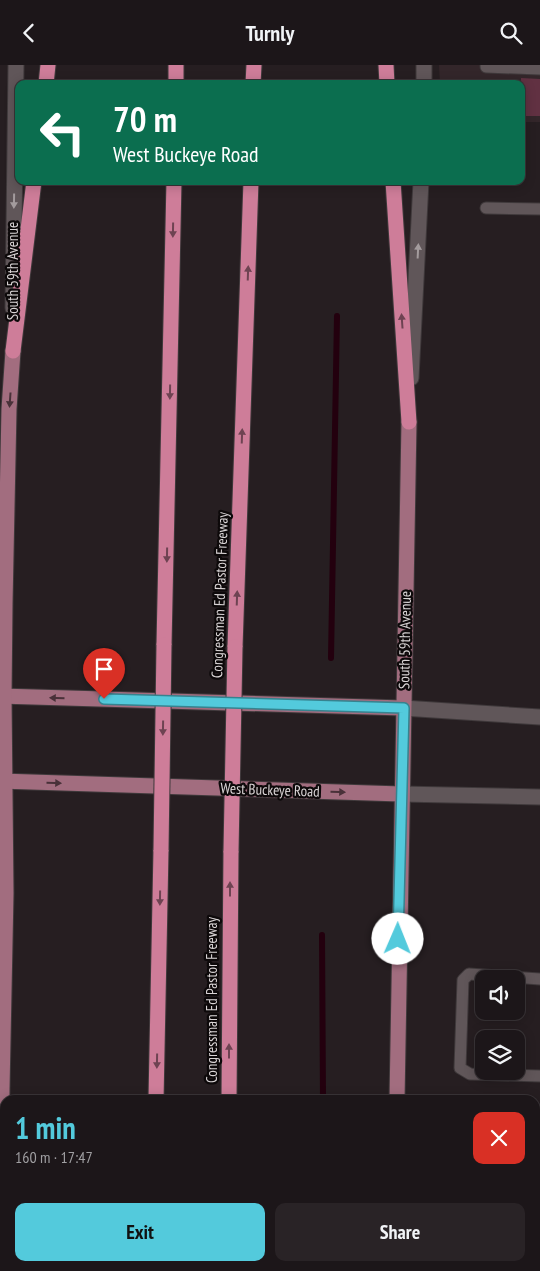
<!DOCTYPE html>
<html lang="en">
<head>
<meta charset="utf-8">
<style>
  :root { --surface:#1c1619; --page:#292326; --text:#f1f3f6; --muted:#a09fa2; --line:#3a3538; --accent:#53cadc }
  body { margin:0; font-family:"PT Sans Narrow",sans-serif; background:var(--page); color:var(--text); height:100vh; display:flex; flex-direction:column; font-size:19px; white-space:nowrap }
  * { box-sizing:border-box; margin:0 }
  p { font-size:16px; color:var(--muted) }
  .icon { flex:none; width:28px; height:28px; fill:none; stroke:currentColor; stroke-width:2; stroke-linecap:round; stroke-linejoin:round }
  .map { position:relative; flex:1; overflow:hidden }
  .details { position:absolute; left:0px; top:1030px; width:540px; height:176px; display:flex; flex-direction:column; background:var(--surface); border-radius:15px 15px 0 0; box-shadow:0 2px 12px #0003,0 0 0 1px var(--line) }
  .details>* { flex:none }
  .hud { position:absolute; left:15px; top:15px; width:510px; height:105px; border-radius:10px; box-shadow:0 2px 12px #0003,0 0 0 1px var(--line); background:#0b6e4f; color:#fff; overflow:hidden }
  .buttons { position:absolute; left:475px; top:905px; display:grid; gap:10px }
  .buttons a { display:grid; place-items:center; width:50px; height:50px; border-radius:10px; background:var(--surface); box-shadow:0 2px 12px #0003,0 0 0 1px var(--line); font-size:25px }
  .pin { position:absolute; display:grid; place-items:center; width:42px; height:42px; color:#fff; margin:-51px -21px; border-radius:50% 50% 50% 0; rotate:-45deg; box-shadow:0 0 5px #0007 }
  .pin .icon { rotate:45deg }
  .me { position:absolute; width:55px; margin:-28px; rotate:1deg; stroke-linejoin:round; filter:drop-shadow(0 0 4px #0008) }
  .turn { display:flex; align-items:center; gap:18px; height:105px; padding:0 15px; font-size:22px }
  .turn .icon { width:65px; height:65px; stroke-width:2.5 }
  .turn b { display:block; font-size:35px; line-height:42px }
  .round { display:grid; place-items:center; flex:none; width:52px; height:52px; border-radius:10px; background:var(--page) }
  .head { display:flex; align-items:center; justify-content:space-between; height:85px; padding:0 15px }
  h1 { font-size:30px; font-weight:800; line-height:38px; color:var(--accent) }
  .button { display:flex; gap:10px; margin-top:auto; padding:10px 15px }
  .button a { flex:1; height:58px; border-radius:10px; background:var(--accent); color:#111; font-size:20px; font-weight:800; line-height:58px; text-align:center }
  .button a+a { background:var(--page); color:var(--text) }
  header { display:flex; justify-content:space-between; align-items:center; height:65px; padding:0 15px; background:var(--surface); font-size:22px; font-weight:800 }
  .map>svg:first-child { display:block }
  .built { fill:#33262a }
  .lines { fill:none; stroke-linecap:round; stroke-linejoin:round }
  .stream { stroke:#23000e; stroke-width:6 }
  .building { fill:#613142 }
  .lane-casing { stroke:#3f393b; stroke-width:13 }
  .secondary-casing { stroke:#3f393b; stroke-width:17 }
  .primary-casing { stroke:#3f393b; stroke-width:17 }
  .highway-casing { stroke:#3f393b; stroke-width:17 }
  .lane { stroke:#605659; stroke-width:11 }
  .secondary { stroke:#605659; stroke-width:15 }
  .primary { stroke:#a26d7f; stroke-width:15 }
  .highway { stroke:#ce7d99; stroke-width:15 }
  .highway-bridge-casing { stroke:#3f393b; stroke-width:17; stroke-linecap:butt }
  .highway-bridge { stroke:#ce7d99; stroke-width:15 }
  .oneway { fill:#a39b9d }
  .oneway2 { fill:#6e4352 }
  .oneway3 { fill:#493139 }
  .route-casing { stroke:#36838f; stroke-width:12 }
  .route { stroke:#53cadc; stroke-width:9 }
  .labels { text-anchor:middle; stroke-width:4.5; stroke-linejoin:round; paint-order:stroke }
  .street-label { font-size:15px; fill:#d9d4d5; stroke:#0d090a }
</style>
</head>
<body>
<header><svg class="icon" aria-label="back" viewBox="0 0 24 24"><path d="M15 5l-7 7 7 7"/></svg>Turnly<svg class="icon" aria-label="search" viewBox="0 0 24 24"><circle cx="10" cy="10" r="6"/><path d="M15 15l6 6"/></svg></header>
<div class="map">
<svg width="540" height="1206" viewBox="0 0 540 1206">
  <rect width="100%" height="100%" fill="#261e21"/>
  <path class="built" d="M439,0h101v57h-19v-38h-81z"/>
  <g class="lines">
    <g class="stream">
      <path d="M331,593l6,-342"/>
      <path d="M322,870l1,165"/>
    </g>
  </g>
  <path class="building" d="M521,13l19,1v37h-19z"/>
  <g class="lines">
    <defs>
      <g id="lane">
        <path d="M486,0v2l54,2"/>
        <path d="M486,143l54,1"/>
        <path d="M540,914l-71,-5 -6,6 -3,88 10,6 70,2"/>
        <path d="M535,1098l5,1"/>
        <path d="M535,1160h5"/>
      </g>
      <g id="secondary">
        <path d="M424,19v-19"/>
        <path d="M13,243l3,-243"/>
        <path d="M411,313l10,-197"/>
        <path d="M403,643l137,9"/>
        <path d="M401,729l139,3"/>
      </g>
      <g id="primary">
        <path d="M0,631l403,12"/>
        <path d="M0,716l401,13"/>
        <path d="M397,1035l12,-678"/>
        <path d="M1,1151l1,-127 4,-196 -2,-197 1,-92 4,-195 4,-58"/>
        <path d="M394,1206l1,-5"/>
      </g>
      <g id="highway">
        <path d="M386,0l1,19"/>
        <path d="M46,19l2,-19"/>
        <path d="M176,19v-19"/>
        <path d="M253,19l1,-19"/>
        <path d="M393,116l16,241"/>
        <path d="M13,286l21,-170"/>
        <path d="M164,580l10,-464"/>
        <path d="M235,582l16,-466"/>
        <path d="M156,1035l5,-250"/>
        <path d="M229,1035l2,-249"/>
        <path d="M1,1151l4,17"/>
        <path d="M12,1201l1,5"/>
        <path d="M152,1206v-5"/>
        <path d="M227,1206v-5"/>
      </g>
    </defs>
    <use href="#lane" class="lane-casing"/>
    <use href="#secondary" class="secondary-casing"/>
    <use href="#primary" class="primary-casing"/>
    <use href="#highway" class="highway-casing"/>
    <use href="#lane" class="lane"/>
    <use href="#secondary" class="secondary"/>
    <use href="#primary" class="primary"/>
    <use href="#highway" class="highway"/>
    <defs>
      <g id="highway-bridge">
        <path d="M161,785l3,-205"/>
        <path d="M231,786l4,-204"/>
      </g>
    </defs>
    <use href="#highway-bridge" class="highway-bridge-casing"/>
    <use href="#highway-bridge" class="highway-bridge"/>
  </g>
  <defs><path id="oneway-solid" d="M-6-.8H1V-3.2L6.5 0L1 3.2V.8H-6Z" transform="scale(1.25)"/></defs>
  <g class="oneway">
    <use href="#oneway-solid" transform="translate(14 136) rotate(91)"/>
    <use href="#oneway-solid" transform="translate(418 186) rotate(-87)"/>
  </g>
  <g class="oneway2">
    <use href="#oneway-solid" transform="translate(173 165) rotate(91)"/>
    <use href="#oneway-solid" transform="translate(248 208) rotate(-88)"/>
    <use href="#oneway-solid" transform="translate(402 256) rotate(-94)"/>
    <use href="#oneway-solid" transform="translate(170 327) rotate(91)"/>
    <use href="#oneway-solid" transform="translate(242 371) rotate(-88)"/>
    <use href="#oneway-solid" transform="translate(167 490) rotate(91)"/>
    <use href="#oneway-solid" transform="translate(237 533) rotate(-88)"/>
    <use href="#oneway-solid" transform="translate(163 663) rotate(91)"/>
    <use href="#oneway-solid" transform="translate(230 824) rotate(-90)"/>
    <use href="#oneway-solid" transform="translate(160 833) rotate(91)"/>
    <use href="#oneway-solid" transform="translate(229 986) rotate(-90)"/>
    <use href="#oneway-solid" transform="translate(157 996) rotate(91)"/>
  </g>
  <g class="oneway3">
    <use href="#oneway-solid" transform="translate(10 335) rotate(94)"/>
    <use href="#oneway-solid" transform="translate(57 633) rotate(-178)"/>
    <use href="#oneway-solid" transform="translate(54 718) rotate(2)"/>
    <use href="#oneway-solid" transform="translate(338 727) rotate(2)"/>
  </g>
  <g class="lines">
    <defs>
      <path id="route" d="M104,634l300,9 -6,231"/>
    </defs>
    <use href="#route" class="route-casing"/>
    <use href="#route" class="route"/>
  </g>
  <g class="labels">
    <g class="street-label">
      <text transform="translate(13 206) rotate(-90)" y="5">South 59th Avenue</text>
      <text transform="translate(220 530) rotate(-88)" y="5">Congressman Ed Pastor Freeway</text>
      <text transform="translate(405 575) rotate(-89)" y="5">South 59th Avenue</text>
      <text transform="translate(270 725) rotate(2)" y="5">West Buckeye Road</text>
      <text transform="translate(212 935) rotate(-90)" y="5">Congressman Ed Pastor Freeway</text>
    </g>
  </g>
</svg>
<div class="buttons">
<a><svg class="icon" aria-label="sound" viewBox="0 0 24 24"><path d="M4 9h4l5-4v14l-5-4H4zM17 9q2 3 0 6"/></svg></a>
<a><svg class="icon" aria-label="layers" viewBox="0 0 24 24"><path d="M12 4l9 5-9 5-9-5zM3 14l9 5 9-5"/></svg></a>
</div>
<div class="pin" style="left:104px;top:634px;background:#d93025"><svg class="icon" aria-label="arrive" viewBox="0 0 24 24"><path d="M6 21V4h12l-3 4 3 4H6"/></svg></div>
<svg class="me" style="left:398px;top:874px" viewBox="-20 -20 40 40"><circle r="19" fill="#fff"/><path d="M0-13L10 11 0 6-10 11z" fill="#53cadc"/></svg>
<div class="hud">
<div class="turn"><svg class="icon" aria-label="left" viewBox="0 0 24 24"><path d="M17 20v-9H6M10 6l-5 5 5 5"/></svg><div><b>70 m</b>West Buckeye Road</div></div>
</div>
<section class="details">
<div class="head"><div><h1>1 min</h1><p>160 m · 17:47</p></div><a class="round" style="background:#d93025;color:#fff"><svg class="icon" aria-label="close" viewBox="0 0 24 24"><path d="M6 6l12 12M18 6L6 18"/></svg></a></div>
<div class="button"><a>Exit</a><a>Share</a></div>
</section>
</div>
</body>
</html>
